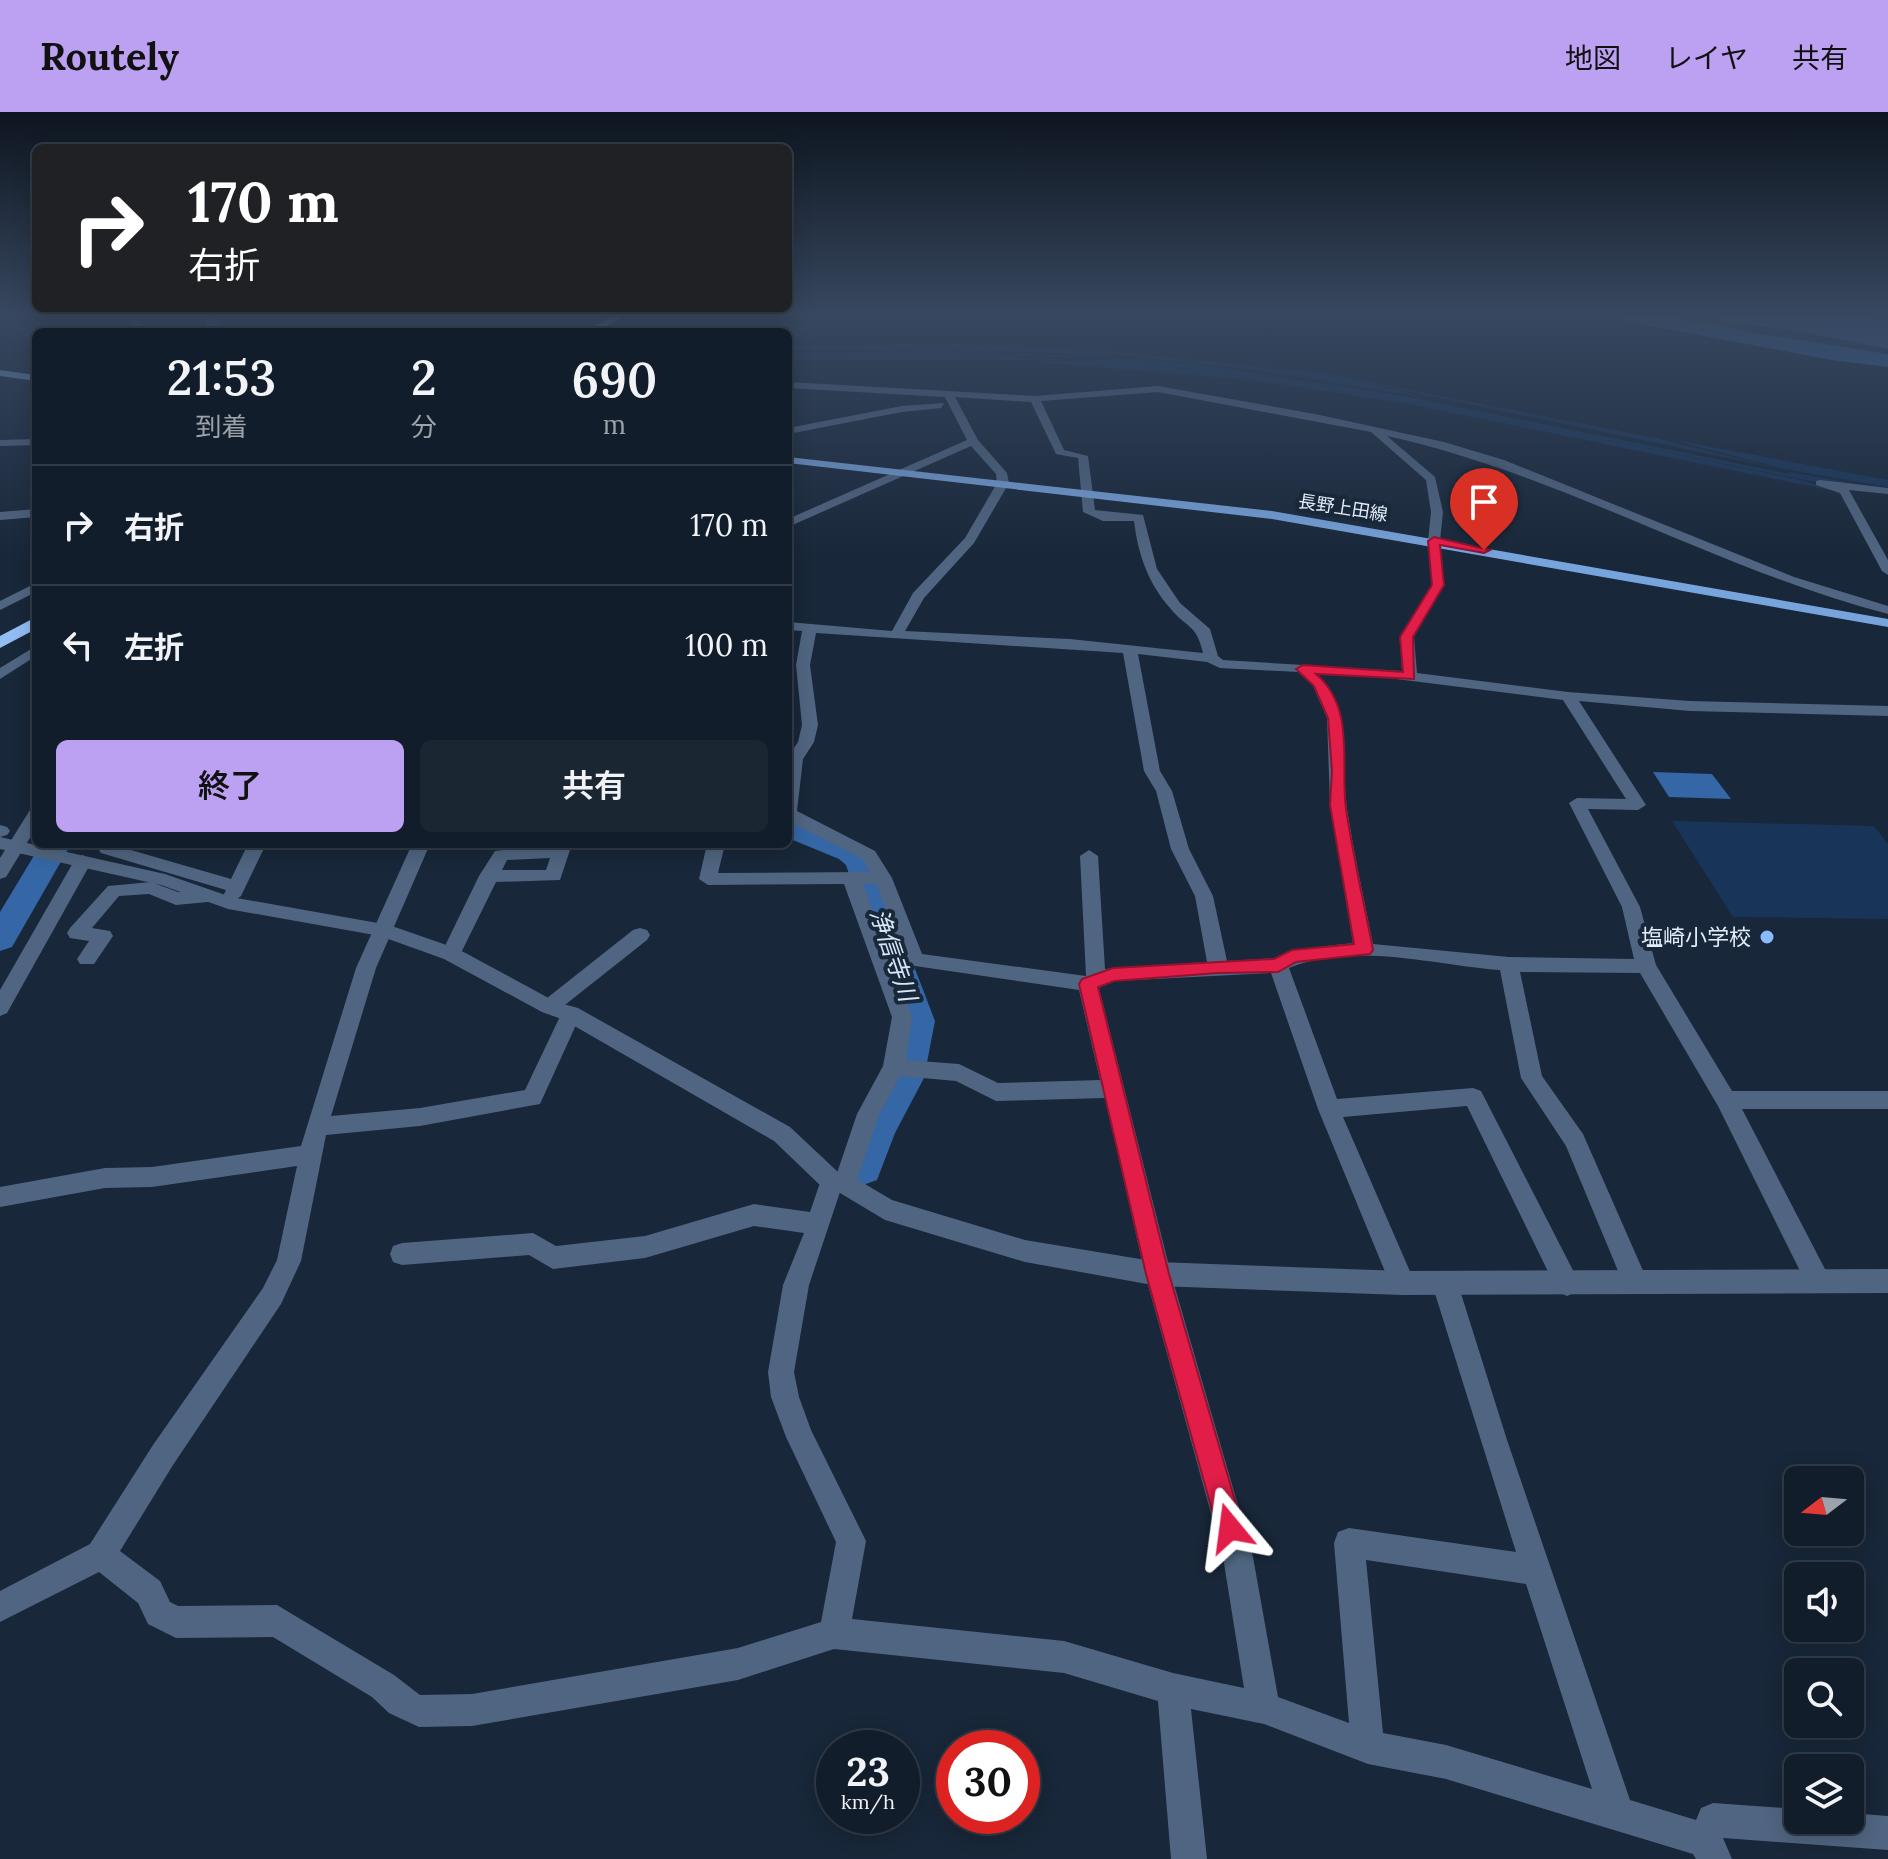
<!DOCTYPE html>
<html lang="ja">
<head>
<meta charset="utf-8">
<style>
  :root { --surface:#121d2b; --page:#1b2633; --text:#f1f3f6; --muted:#9ca2a9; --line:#313b47; --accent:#bca0f2 }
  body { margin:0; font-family:Lora,"Noto Sans JP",serif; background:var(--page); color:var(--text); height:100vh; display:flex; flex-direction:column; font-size:30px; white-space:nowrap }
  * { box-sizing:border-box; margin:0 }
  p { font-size:26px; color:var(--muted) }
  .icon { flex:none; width:44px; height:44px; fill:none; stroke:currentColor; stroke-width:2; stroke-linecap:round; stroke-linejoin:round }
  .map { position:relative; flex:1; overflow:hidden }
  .drawer { position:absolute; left:32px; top:216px; width:760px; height:520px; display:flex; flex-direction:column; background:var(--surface); border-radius:12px; box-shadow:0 4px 20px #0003,0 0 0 2px var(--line) }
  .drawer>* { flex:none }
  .guide { position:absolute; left:32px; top:32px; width:760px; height:168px; border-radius:12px; box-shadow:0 4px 20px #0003,0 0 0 2px var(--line); background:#202124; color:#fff; overflow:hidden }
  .needle { width:52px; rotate:254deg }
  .fabs { position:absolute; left:1784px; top:1354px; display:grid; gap:16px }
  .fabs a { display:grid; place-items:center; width:80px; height:80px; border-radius:12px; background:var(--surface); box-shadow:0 4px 20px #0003,0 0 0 2px var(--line); font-size:40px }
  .speed { position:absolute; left:816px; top:1618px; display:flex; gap:16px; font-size:40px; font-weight:700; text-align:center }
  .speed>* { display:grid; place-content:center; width:104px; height:104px; border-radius:50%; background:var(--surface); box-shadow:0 4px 20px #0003,0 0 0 2px var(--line); line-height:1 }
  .speed small { font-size:20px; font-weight:400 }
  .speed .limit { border:12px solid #d22; background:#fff; color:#111 }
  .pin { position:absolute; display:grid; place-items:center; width:68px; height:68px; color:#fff; margin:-82px -34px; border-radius:50% 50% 50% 0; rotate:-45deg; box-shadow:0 0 8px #0007 }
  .pin .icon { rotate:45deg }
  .me { position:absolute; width:88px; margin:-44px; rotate:344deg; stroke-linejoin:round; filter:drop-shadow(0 0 6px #0008) }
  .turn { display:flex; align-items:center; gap:28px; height:168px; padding:0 24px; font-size:36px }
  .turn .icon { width:104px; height:104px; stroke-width:2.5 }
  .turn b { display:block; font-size:56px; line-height:68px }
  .eta { display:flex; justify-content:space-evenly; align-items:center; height:136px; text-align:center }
  .eta b { font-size:48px; font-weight:600; line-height:56px }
  .primary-button { display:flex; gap:16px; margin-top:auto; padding:16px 24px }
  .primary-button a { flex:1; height:92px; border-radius:12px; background:var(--accent); color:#111; font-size:32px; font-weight:600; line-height:92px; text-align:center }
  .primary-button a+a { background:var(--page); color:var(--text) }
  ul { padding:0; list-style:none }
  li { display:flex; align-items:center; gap:24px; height:120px; padding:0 24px; border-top:2px solid var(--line) }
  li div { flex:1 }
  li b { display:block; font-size:30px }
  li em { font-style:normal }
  header { display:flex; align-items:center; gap:48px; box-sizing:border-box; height:112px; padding:0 40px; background:var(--accent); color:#111 }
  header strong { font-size:38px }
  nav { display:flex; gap:44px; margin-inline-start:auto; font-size:28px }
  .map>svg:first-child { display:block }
  .green { fill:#183559 }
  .water { fill:#3566a5 }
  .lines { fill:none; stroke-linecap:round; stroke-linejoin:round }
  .river { fill:#3566a5; fill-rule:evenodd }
  .minor { fill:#506581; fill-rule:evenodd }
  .tertiary { fill:#506581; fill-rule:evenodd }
  .primary { fill:#78a4dd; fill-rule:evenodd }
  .motorway { fill:#92bdf3; fill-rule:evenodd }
  .route { fill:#e11d48; stroke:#92132f; stroke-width:2 }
  .poi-dot { fill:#88bafc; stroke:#182739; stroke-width:3 }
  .labels { text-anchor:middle; stroke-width:8; stroke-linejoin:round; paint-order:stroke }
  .far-street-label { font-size:18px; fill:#e3edfa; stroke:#182739 }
  .poi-label { font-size:22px; fill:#e3edfa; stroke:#182739; text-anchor:end }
  .water-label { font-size:24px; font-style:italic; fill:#d8e6f8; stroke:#182739 }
</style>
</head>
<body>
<header>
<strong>Routely</strong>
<nav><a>地図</a><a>レイヤ</a><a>共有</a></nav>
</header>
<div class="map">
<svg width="1888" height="1747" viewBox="0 0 1888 1747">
  <rect width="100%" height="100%" fill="#182739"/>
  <g class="green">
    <path d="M1669,203l135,17 84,17v5l-138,-22z"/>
    <path d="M959,232l147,7 218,22 332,65 116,29 -409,-85 65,16 -175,-28 -185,-21 51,8 -76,-5 -255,-3v-4z"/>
    <path d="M928,239l192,7 -148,-3 97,5h-281v-6l5,-1z"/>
    <path d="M1130,247l73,6 201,31 386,78 -3,-2 101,17 -78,-8 -217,-44 208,43 38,12 -430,-88 -155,-24 -219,-18z"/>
    <path d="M1668,327l220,41v7l-104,-18z"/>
    <path d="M1672,709l202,5 14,18v75l-155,-2z"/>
  </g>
  <g class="water">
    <path d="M1594,203h75l81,17 138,22v13l-56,-7z"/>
    <path d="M1679,203h171l38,4v30l-85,-17z"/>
    <path d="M1653,660l59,2 19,25 -62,-2z"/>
  </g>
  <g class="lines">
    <g class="river">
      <path d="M206,203h14v11l6,6h-16l-4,-5z"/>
      <path d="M788,706l73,27 10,9 64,167 -11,57 -29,55 -18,47 -14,5 -14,-5 -6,-12 15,-38 30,-54 11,-55 -53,-156 -7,-6 -51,-21z"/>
      <path d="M41,732h30l-59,103 -12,4v-39z"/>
    </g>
    <g class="minor">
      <path d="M124,203h8l17,17h-9z"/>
      <path d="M788,270l247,14 123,-10 157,28 129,28 60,18 290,117 94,29v8c-173,-45 -327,-140 -501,-178l48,41 8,35 -3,29 4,44 -30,52 3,36 151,19 122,9 198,5v10l-198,-5 -111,-10 67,104 -8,5 -50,-1 52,98 16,58 76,126h156v18h-146l85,164 4,8 -4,8 -9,4 -9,-4 -91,-183 -78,-133 -120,-1 22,104 41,58 65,148 -4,8 -9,4 -9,-4 -60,-144 -45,-68 -21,-108c-66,-5 -147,-29 -211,-2l48,131 136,-11 8,3 99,193 -4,8 -9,4 -9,-4 -91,-186 -124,11 72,166 -4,8 -9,4 -9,-4 -75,-182 -47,-136 -156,8 -16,7 72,286 82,283 25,140 71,26 -15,-180 4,-11 11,-4 167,24 -84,-268 4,-8 9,-4 9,4 4,8 49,156 123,360 66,20 5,-12 12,-5 85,6v11h52v-7l38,3v34l-165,-12 9,21h-36l-3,-5 -247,-75 -78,-15 -104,-40 -73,-15 16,150h-36l-13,-158 -94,-28 -230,-24 -96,31 -266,46 -53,1 -30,-14 -17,-16 -99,-60 -97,1 -28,-14 -10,-21 -39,-31 -99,50v-31l90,-47 63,-99 110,-157 14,-28 20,-94 -145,21 -47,1 -105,19v-20l105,-19 47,-1 149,-21 55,-178 56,-124h18l-54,124 -45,148 89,-8 105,-18 39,-82h14l3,6 -41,90 -120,22 -94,9 -25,126 -20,43 -108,161 -53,86 40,30 10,21 8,4 99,-1 117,70 26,20 52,-1 266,-46 83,-26 15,-80 -50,-105 -15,-40 -3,-25 15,-87 21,-52 -50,-7 -109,32 -92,11 -24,-14 -127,10 -9,-3 -3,-8 3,-8 9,-3 131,-10 23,13 89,-10 109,-32 56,8 13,-38 8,-3 6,2 20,-59 26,-48 9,-49 -48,-133 -136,1 -9,-6 8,-35h18l-7,29 152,-1 -7,-13 -75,-38v-64l10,-15 4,-17 -6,-60 6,-34 -14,-1v-8l104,9 21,-38 52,-55 32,-55 -1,-9 -25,-28 -183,81v-8l179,-79 -22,-43 -157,-9zM1158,280l213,40 55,48 5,32 -3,29 4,44 -32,52 2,34 -179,-11 -5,-4 -8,-27 -30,-26 -23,-34 -14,-54 -48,-5 -7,-54 -24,-6 -23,-49zM955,285l76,5 25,52 22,4 5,54 20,9h31c4,33 14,62 36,87 17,21 26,15 33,45l-133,-14 -165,-8 19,-33 50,-55 35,-60 -2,-10 -29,-33zM816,521l307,20 21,118 12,20 15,58 24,47 12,66 -102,7 -7,-113 -9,-6 -9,6 6,120 -164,-22 -30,-76 -17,-27 -78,-40 6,-52 11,-17 4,-17 -8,-60zM1138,542l69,8 13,6 78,4 15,14 14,32 3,87 23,138 -53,6 -24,9 -49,3 -14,-65 -24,-47 -17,-58 -12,-20zM1316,561l48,2 199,25 63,99 -49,-1 -8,5 53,104 12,52 -125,-2 -136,-13c-9,-45 -19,-90 -26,-135 -7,-46 9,-101 -31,-136zM863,772h13l32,81 171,25 21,90 -102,3 -39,-19 -53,-4 6,-43zM900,964l56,5 40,20 109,-3 40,176 78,283 21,131 -71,-15 -109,-32 -212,-22 14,-78 -55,-111 -12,-33 -5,-25 15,-87 31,-93 13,-1 26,-76zM1366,1448l160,24 66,205 -146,-44 -63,-12z"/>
      <path d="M944,291l-3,5 -39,4 -114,22v-6l114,-22z"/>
      <path d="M36,327v6l-36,1v-6z"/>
      <path d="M1820,368l68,8v6l-39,-4 39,70v15l-6,-4 -42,-78 -24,-8v-4z"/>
      <path d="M36,397v8l-36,3v-8z"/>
      <path d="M36,471v9l-36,18v-9z"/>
      <path d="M36,534v10l-36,23v-11z"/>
      <path d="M36,697v19l-30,49 -6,2v-21l30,-48z"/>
      <path d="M0,713l7,2 3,4 -3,4 -7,2z"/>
      <path d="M101,732h18l-2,2 114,33 17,-35h18l-25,52 -9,6 -9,-6 3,-6 -125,-37 -3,-4z"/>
      <path d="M554,732h18l-12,36 -64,2 -38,77h-14l-3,-5 38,-78 16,-25zM550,746l-4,12h-44l5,-10z"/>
      <path d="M83,743l9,6 -85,152 -7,3v-26l74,-129z"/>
      <path d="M151,770l27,10 30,-2 9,6 -9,6 -32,3 -27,-11 -30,2 -27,32 18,3 3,5 -19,28h-14l-3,-5 12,-18 -19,-3 -3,-5 3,-5 38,-42z"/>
      <path d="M640,816l7,2 3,5 -3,5 -91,72h-14l-3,-5 3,-5 91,-72z"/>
    </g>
    <path class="tertiary" d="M0,725l165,37 66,23 158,28 69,24 98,53 22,6 212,119 48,45 15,5 39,23 133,40 133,22 244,9 486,-2v24l-486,2 -244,-9 -133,-24 -140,-42 -45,-27 -17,-5 -49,-47 -210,-121 -22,-8 -98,-53 -64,-23 -152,-27 -67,-24 -161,-36z"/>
    <g class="primary">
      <path d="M0,258l36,5v6l-36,-5z"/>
      <path d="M788,345l484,54 616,108v8l-616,-108 -484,-56z"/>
    </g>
    <g class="motorway">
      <path d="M613,203h12l-28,17h-12z"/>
      <path d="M36,505v12l-36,19v-12z"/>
    </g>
  </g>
  <linearGradient id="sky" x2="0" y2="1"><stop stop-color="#0d151f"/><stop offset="0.45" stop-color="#37475f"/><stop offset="1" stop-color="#37475f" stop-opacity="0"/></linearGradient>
  <rect width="1888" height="447" fill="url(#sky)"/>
  <path class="route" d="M1434,425l56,13 -6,3 -44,-8 4,40 -31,52 1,42 -98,-5c40,34 24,90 30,135 7,47 18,94 27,141l-3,4 -74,8 -18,10 -60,1 -104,8 -16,6 71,287 74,254 -4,10 -9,4 -9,-4 -4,-10 -71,-254 -67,-290 3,-5 31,-11 161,-9 18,-9 62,-6 -24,-139 2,-34 -4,-53 -14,-32 -18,-17 7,-4 100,7 -3,-35 32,-52 -4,-44z"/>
  <circle class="poi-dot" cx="1767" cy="825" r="8"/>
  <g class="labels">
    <g class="far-street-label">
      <text transform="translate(1343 396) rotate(9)" y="6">長野上田線</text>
    </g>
    <g class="poi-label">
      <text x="1751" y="833">塩崎小学校</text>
    </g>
    <g class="water-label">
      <text transform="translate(893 843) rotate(71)" y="8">浄信寺川</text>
    </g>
  </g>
</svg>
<div class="fabs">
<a><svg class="needle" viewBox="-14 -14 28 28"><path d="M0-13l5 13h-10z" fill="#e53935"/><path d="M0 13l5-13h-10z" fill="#9ca2a9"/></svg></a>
<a><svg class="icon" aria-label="sound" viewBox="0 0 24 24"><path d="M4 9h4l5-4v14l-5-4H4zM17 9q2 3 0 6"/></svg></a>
<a><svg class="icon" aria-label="search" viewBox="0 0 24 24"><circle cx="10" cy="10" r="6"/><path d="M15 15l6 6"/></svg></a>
<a><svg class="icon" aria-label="layers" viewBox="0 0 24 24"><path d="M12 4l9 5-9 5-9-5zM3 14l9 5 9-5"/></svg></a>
</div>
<div class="speed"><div>23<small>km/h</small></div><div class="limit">30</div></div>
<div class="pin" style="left:1484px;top:438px;background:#d93025"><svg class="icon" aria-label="arrive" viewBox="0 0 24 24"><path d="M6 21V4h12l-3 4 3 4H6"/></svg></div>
<svg class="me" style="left:1230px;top:1416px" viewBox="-20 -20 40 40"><path d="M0-17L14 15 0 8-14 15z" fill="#e11d48" stroke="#fff" stroke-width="4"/></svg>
<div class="guide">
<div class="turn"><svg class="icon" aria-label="right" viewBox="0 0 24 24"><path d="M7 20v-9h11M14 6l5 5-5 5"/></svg><div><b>170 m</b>右折</div></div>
</div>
<section class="drawer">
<div class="eta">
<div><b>21:53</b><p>到着</p></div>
<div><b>2</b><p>分</p></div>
<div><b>690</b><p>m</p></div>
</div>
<ul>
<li><svg class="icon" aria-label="right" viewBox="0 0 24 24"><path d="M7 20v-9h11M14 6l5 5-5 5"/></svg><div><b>右折</b></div><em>170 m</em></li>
<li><svg class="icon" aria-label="left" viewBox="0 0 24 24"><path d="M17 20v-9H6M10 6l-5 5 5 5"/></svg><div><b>左折</b></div><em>100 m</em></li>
</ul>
<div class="primary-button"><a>終了</a><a>共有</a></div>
</section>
</div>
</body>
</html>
